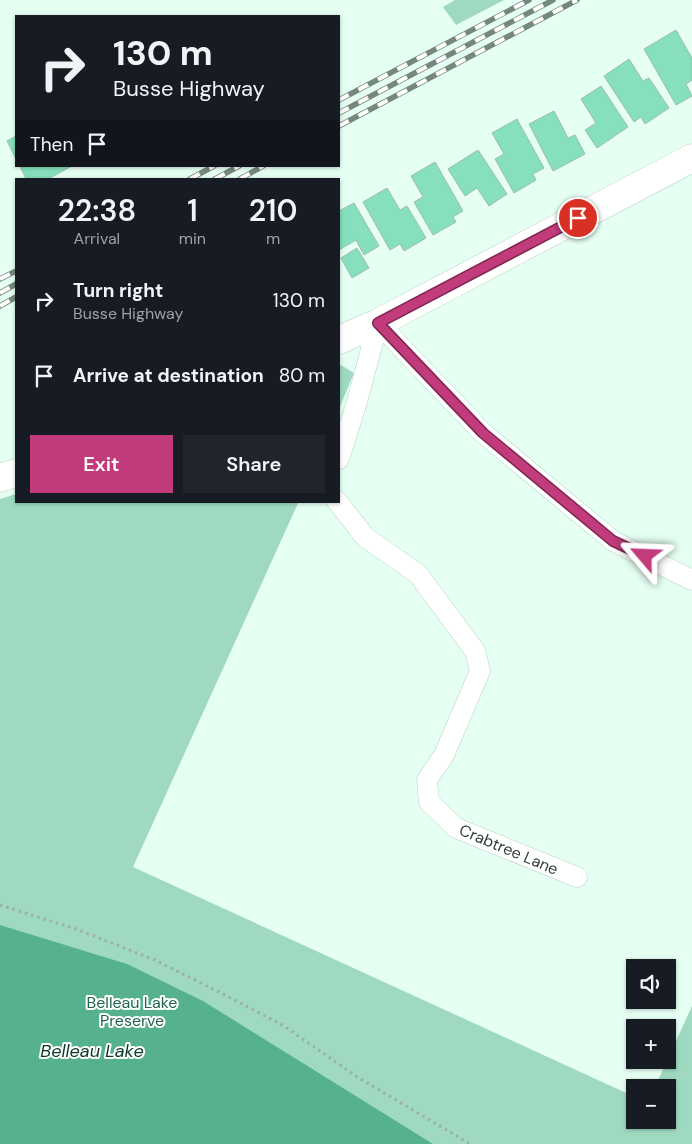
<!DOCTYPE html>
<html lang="en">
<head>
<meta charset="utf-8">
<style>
  :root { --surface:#171b24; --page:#20242c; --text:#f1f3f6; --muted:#9ea1a6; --accent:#c23b7b }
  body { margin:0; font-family:"DM Sans",sans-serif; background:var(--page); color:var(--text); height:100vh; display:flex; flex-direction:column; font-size:19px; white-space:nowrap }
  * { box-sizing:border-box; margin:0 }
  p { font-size:16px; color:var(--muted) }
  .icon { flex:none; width:28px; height:28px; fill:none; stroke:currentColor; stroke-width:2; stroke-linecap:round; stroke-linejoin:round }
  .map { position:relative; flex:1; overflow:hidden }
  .drawer { position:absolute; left:15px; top:178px; width:325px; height:325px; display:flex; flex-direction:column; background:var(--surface); border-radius:0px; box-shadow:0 1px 4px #0004 }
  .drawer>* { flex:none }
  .guide { position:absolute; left:15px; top:15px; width:325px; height:152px; border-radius:0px; box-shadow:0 1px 4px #0004; background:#171b24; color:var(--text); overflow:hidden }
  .fabs { position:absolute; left:626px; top:959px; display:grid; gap:10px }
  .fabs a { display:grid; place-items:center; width:50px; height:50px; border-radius:0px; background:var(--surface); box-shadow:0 1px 4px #0004; font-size:25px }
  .pin { position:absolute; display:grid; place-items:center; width:42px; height:42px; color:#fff; margin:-21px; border:2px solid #fff; border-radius:50%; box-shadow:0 1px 5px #0007 }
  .me { position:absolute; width:55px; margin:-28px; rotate:296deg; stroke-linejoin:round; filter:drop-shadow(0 0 4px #0008) }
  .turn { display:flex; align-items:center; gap:18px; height:105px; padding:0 15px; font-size:22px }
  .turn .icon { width:65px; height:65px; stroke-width:2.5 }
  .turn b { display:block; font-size:35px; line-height:42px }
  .then { display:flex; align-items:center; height:48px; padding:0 15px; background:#0003; gap:10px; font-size:19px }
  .eta { display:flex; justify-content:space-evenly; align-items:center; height:85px; text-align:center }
  .eta b { font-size:30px; font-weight:600; line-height:35px }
  .button { display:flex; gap:10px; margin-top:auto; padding:10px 15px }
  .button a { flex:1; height:58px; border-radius:0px; background:var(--accent); color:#fff; font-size:20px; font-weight:600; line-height:58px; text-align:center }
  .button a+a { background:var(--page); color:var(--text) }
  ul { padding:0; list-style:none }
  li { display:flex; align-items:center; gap:15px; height:75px; padding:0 15px }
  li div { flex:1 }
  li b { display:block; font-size:19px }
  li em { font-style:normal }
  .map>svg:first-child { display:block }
  .green { fill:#9fdac0 }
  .water { fill:#56b28e }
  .building { fill:#85e0bb; stroke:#9fbcae }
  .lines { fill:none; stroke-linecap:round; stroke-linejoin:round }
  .street-casing { stroke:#b6d3c6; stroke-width:21 }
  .secondary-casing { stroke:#b6d3c6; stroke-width:29 }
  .path { stroke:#9bafa6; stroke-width:3; stroke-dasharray:2.5 4; stroke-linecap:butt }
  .street { stroke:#fff; stroke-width:20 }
  .secondary { stroke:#fff; stroke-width:28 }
  .rail-casing { stroke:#76877f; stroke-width:5.5 }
  .rail { stroke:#fff; stroke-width:4; stroke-dasharray:11; stroke-linecap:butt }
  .route-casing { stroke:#7e2650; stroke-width:12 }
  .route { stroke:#c23b7b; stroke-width:9 }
  .labels { text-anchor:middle; stroke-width:4; stroke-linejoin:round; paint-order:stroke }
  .street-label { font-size:16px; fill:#323e39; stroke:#fff }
  .park-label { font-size:16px; fill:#20654d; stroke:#fff }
  .water-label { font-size:18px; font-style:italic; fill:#0c3627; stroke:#fff }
</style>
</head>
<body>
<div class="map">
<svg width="692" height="1144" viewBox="0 0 692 1144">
  <rect width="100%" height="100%" fill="#e6fff3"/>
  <g class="green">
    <path d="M455,0h49l-48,25 -13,-18z"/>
    <path d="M341,365l13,8 -15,36v-43z"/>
    <path d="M16,494v7h283l-166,366 502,230v23h33v-32l-13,-1 37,-81v138h-692v-645z"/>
  </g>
  <path class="water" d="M0,925l127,39 76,37 230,143h-433z"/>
  <g class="building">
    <path d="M676,30l16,28v22l-6,4 6,12 -16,9 -32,-56z"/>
    <path d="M629,59l14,22 6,-3 20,30 -24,16 -4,-7 -7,5 -30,-46z"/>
    <path d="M601,86l27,41 -31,21 -12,-18 11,-7 -15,-24z"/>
    <path d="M554,111l14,27 7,-3 10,19 -32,17 -24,-47z"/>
    <path d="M517,119l27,49 -11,6 3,6 -22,13 -19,-34 9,-5 -12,-21z"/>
    <path d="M16,136v23l-9,-18z"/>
    <path d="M478,150l29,44 -18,12 -12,-18 -12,8 -17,-27z"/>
    <path d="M435,162l28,49 -10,6 3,5 -23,13 -19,-33 9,-5 -12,-21z"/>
    <path d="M20,166h52l-24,13h-22z"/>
    <path d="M387,188l13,22 7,-4 19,32 -22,13 -4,-7 -10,6 -27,-48z"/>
    <path d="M354,203l25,43 -15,9 -8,-15 -17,10v-39z"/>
    <path d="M357,248l12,20 -17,10 -11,-20z"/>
  </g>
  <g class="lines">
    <defs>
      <g id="street">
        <path d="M378,323l105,110 130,108 79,39"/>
        <path d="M339,459l18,-57 21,-79"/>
        <path d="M337,501l28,36 53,37 57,77 5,20 -36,84 -17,25 2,22 27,26 121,49"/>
      </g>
      <g id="secondary">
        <path d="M339,340l39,-17 314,-165"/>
        <path d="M0,478l16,-5"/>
      </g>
    </defs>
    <use href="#street" class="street-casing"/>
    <use href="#secondary" class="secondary-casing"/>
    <path class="path" d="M0,905l76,24 79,31 76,38 53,28 75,52 111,66"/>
    <use href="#street" class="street"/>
    <use href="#secondary" class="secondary"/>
    <defs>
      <g id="rail">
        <path d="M339,100l190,-100"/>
        <path d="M339,113l214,-113"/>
        <path d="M339,126l238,-126"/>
        <path d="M190,179l24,-13"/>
        <path d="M215,179l24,-13"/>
        <path d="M240,179l23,-13"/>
        <path d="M0,279l16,-8"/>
        <path d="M0,293l16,-9"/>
        <path d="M0,306l16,-9"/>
      </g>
    </defs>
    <use href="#rail" class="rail-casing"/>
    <use href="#rail" class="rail"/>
  </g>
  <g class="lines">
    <defs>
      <path id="route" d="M578,218l-200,105 105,110 130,108 32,15"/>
    </defs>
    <use href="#route" class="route-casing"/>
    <use href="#route" class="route"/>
  </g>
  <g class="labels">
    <g class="street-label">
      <text transform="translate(509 849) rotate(23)" y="6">Crabtree Lane</text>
    </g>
    <g class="park-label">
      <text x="132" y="1008">Belleau Lake<tspan x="132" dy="18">Preserve</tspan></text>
    </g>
    <g class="water-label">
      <text x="92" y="1057">Belleau Lake</text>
    </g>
  </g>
</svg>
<div class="fabs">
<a><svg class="icon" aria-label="sound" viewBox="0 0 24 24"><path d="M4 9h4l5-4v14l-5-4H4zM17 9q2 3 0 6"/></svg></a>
<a>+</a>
<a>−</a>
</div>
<div class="pin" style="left:578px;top:218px;background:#d93025"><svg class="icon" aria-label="arrive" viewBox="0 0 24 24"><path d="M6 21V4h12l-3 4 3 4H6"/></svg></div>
<svg class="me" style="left:645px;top:556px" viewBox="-20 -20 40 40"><path d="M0-17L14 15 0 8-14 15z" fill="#c23b7b" stroke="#fff" stroke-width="4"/></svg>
<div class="guide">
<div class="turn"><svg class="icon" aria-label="right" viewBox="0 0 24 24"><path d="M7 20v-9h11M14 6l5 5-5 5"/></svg><div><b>130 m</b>Busse Highway</div></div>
<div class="then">Then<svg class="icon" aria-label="arrive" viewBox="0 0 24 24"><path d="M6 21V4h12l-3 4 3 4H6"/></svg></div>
</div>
<section class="drawer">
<div class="eta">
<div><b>22:38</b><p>Arrival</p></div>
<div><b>1</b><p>min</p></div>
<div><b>210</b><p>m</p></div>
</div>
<ul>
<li><svg class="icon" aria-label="right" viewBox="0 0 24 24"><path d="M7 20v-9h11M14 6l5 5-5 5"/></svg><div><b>Turn right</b><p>Busse Highway</p></div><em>130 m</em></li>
<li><svg class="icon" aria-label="arrive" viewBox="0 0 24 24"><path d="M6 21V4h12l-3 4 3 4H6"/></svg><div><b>Arrive at destination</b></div><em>80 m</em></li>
</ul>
<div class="button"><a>Exit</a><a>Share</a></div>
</section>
</div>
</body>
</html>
